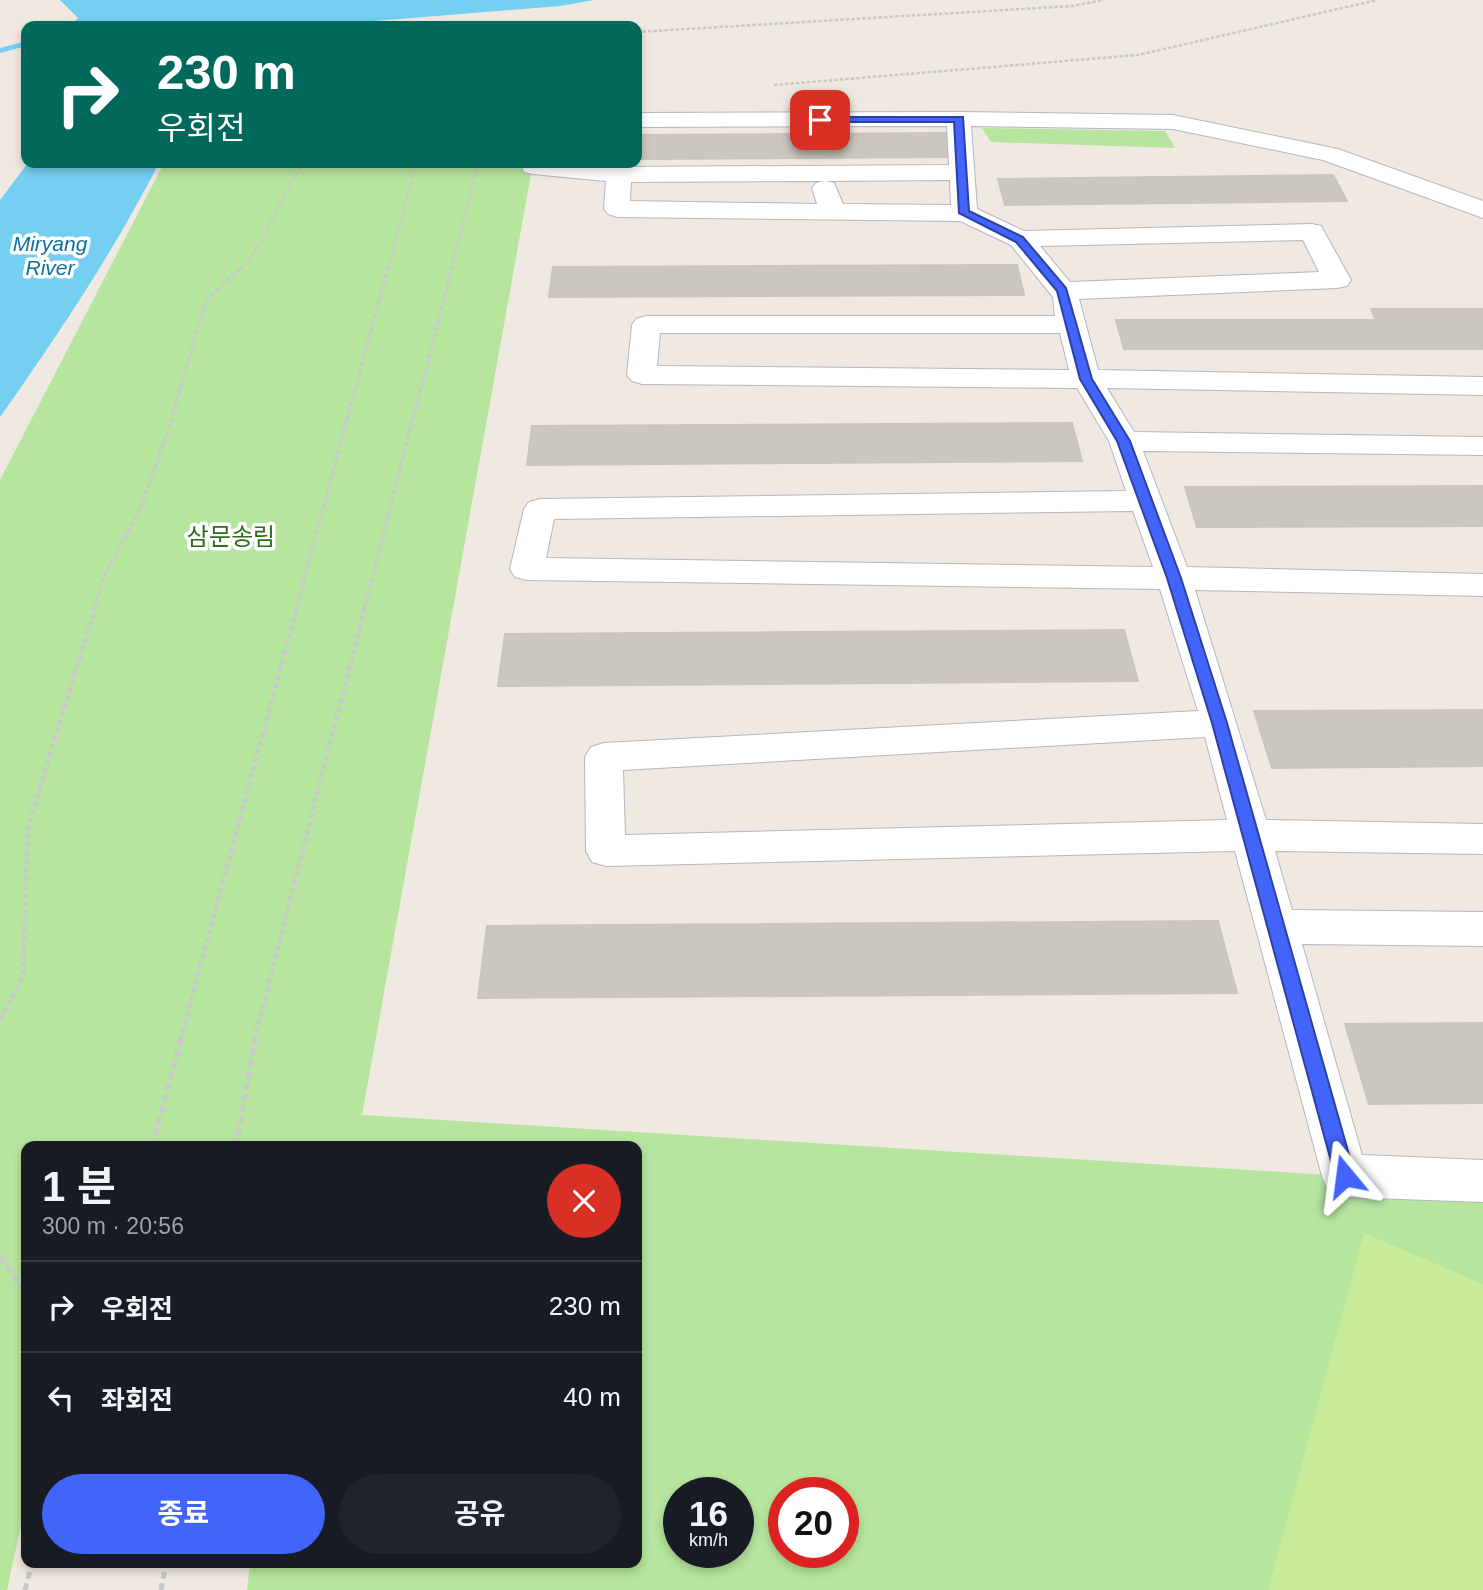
<!DOCTYPE html>
<html lang="ko">
<head>
<meta charset="utf-8">
<style>
  :root { --surface:#171b24; --page:#20242c; --text:#f1f3f6; --muted:#9ea1a6; --line:#363941; --accent:#4264fb }
  body { margin:0; font-family:Arial,"Noto Sans KR",sans-serif; background:var(--page); color:var(--text); height:100vh; display:flex; flex-direction:column; font-size:26px; white-space:nowrap }
  * { box-sizing:border-box; margin:0 }
  p { font-size:23px; color:var(--muted) }
  .icon { flex:none; width:38px; height:38px; fill:none; stroke:currentColor; stroke-width:2; stroke-linecap:round; stroke-linejoin:round }
  .map { position:relative; flex:1; overflow:hidden }
  .details { position:absolute; left:21px; top:1141px; width:621px; height:427px; display:flex; flex-direction:column; background:var(--surface); border-radius:14px; box-shadow:0 4px 10px #0003 }
  .details>* { flex:none }
  .guide { position:absolute; left:21px; top:21px; width:621px; height:147px; border-radius:14px; box-shadow:0 4px 10px #0003; background:#00695c; color:#fff; overflow:hidden }
  .speed { position:absolute; left:663px; top:1477px; display:flex; gap:14px; font-size:35px; font-weight:700; text-align:center }
  .speed>* { display:grid; place-content:center; width:91px; height:91px; border-radius:50%; background:var(--surface); box-shadow:0 4px 10px #0003; line-height:1 }
  .speed small { font-size:18px; font-weight:400 }
  .speed .limit { border:10px solid #d22; background:#fff; color:#111 }
  .pin { position:absolute; display:grid; place-items:center; width:60px; height:60px; color:#fff; margin:-30px; border-radius:14px; box-shadow:0 4px 10px #0006 }
  .me { position:absolute; width:77px; margin:-38px; rotate:344deg; stroke-linejoin:round; filter:drop-shadow(0 0 5px #0008) }
  .turn { display:flex; align-items:center; gap:24px; height:147px; padding:0 21px; font-size:32px }
  .turn .icon { width:91px; height:91px; stroke-width:2.5 }
  .turn b { display:block; font-size:49px; line-height:60px }
  .round { display:grid; place-items:center; flex:none; width:74px; height:74px; border-radius:37px; background:var(--page) }
  .overview { display:flex; align-items:center; justify-content:space-between; height:119px; padding:0 21px }
  h1 { font-size:42px; font-weight:700; line-height:52px }
  .primary-button { display:flex; gap:14px; margin-top:auto; padding:14px 21px }
  .primary-button a { flex:1; height:80px; border-radius:42px; background:var(--accent); color:#fff; font-size:28px; font-weight:700; line-height:80px; text-align:center }
  .primary-button a+a { background:var(--page); color:var(--text) }
  ul { padding:0; list-style:none }
  li { display:flex; align-items:center; gap:21px; height:91px; padding:0 21px; border-top:2px solid var(--line) }
  li div { flex:1 }
  li b { display:block; font-size:26px }
  li em { font-style:normal }
  .map>svg:first-child { display:block }
  .green { fill:#b6e59e; fill-rule:evenodd }
  .pitch { fill:#c9ec9a }
  .water { fill:#75cff0 }
  .lines { fill:none; stroke-linecap:round; stroke-linejoin:round }
  .stream { fill:#75cff0; fill-rule:evenodd }
  .river { fill:#75cff0; fill-rule:evenodd }
  .building { fill:#cbc7bf; stroke:#cbc5ba; stroke-width:2 }
  .minor-casing { stroke:#b4b7c1; stroke-width:2 }
  .path-far3 { stroke:#c9c9c9; stroke-width:2.5; stroke-dasharray:3.5 2; stroke-linecap:butt }
  .path-far2 { stroke:#c9c9c9; stroke-width:3.5; stroke-dasharray:4.5 2.5; stroke-linecap:butt }
  .path-far1 { stroke:#c9c9c9; stroke-width:4.5; stroke-dasharray:5 3.5; stroke-linecap:butt }
  .path { stroke:#c9c9c9; stroke-width:5; stroke-dasharray:7 4.5; stroke-linecap:butt }
  .minor { fill:#fff; fill-rule:evenodd }
  .route { fill:#4264fb; stroke:#2b41a3; stroke-width:2 }
  .labels { text-anchor:middle; stroke-width:7; stroke-linejoin:round; paint-order:stroke }
  .far-water-label { font-size:21px; font-style:italic; fill:#0d6fa3; stroke:#fff }
  .park-label { font-size:24px; fill:#2c6e1b; stroke:#fff }
</style>
</head>
<body>
<div class="map">
<svg width="1483" height="1590" viewBox="0 0 1483 1590">
  <rect width="100%" height="100%" fill="#efe9e1"/>
  <g class="green">
    <path d="M982,128l183,3 10,17 -184,-6z"/>
    <path d="M164,163h369l-171,952 983,61 138,12v402h-1236l3,-27h387v-417h-611v356l-19,88h-7v-1110zM679,1493h59v59h-59zM784,1493h60v59h-60z"/>
  </g>
  <path class="pitch" d="M1364,1233l119,51v306h-215z"/>
  <g class="water">
    <path d="M60,0h534l-34,6 -247,20h-243l8,-8z"/>
    <path d="M62,163h97c-46,90 -101,172 -159,254v-178z"/>
  </g>
  <g class="lines">
    <path class="stream" d="M23,42h3v4l-26,7v-5z"/>
    <path class="river" d="M28,163h55l-63,88 -20,5v-56z"/>
  </g>
  <g class="building">
    <path d="M947,133l6,24 -316,2v-24z"/>
    <path d="M1333,175l14,26 -342,4 -7,-26z"/>
    <path d="M1017,265l7,30 -475,2 4,-30z"/>
    <path d="M1371,309h112v40h-359l-8,-29h260z"/>
    <path d="M1072,423l10,38 -555,4 5,-39z"/>
    <path d="M1483,486v40l-286,1 -12,-40z"/>
    <path d="M1124,630l14,51 -640,5 7,-52z"/>
    <path d="M1483,710v56l-211,2 -18,-57z"/>
    <path d="M1218,921l19,72 -759,5 9,-72z"/>
    <path d="M1483,1023v80l-114,1 -24,-80z"/>
  </g>
  <g class="lines">
    <defs>
      <path id="minor" d="M959,112l214,3 165,34 145,52v17l-160,-58 -150,-31 -202,-3 6,83 47,22 288,-7 9,2 30,54 -4,6 -10,2 -258,11 19,71 385,7v18l-376,-7 27,44 349,5v18l-340,-4 44,116 296,7v22l-288,-6 71,230 217,4v30l-208,-3 17,59 191,2v34l-181,-2 60,211 121,5v42l-138,-5 -17,-6 -6,-15 -87,-325 -629,15 -14,-4 -6,-11 -1,-94 6,-10 13,-4 594,-32 -38,-122 -633,-9 -12,-3 -5,-8 14,-60 5,-7 11,-3 586,-8 -17,-50 -32,-53 -435,-4 -10,-3 -5,-6 5,-50 4,-6 10,-3h409l-2,-19 -42,-52 -51,-24 -343,-4 -9,-3 -4,-5 2,-28 -73,-7 -9,-2 -3,-9 98,4 330,-2 -2,-39 -310,1v-14zM950,180l1,25 -108,-1 -9,-21 -8,-2zM824,181l-8,2 -4,5 5,16 -187,-3 1,-19zM1303,240l16,32 -249,10 -30,-36zM660,333h400l9,37 -412,-4zM1133,511l20,56 -607,-9 8,-39zM1205,737l22,83 -602,15 -2,-65z"/>
    </defs>
    <use href="#minor" class="minor-casing"/>
    <g class="path-far3">
      <path d="M637,32l435,-26 32,-6"/>
      <path d="M774,85l364,-30 239,-55"/>
      <path d="M240,269c30,-30 38,-73 65,-106"/>
      <path d="M388,269l28,-106"/>
      <path d="M451,269l27,-106"/>
    </g>
    <g class="path-far2">
      <path d="M94,609l11,-35 35,-64 30,-86 35,-122 36,-35"/>
      <path d="M296,609l92,-342"/>
      <path d="M364,609l88,-342"/>
    </g>
    <g class="path-far1">
      <path d="M0,1020l23,-44 5,-149 67,-220"/>
      <path d="M180,1041l117,-434"/>
      <path d="M254,1041l111,-434"/>
    </g>
    <g class="path">
      <path d="M152,1146l29,-106"/>
      <path d="M236,1146l19,-106"/>
      <path d="M0,1257l26,37"/>
      <path d="M25,1590l7,-27"/>
      <path d="M161,1590l5,-27"/>
    </g>
    <use href="#minor" class="minor"/>
  </g>
  <path class="route" d="M820,117h143l6,94 54,26 43,51 26,91 38,62 51,137 46,145 128,453 -3,6 -7,3 -7,-3 -3,-6 -123,-453 -45,-145 -50,-137 -37,-62 -23,-88 -41,-49 -57,-29 -5,-91h-138z"/>
  <g class="labels">
    <g class="far-water-label">
      <text x="50" y="251">Miryang<tspan x="50" dy="24">River</tspan></text>
    </g>
    <g class="park-label">
      <text x="231" y="545">삼문송림</text>
    </g>
  </g>
</svg>
<div class="speed"><div>16<small>km/h</small></div><div class="limit">20</div></div>
<div class="pin" style="left:820px;top:120px;background:#d93025"><svg class="icon" aria-label="arrive" viewBox="0 0 24 24"><path d="M6 21V4h12l-3 4 3 4H6"/></svg></div>
<svg class="me" style="left:1345px;top:1176px" viewBox="-20 -20 40 40"><path d="M0-17L14 15 0 8-14 15z" fill="#4264fb" stroke="#fff" stroke-width="4"/></svg>
<div class="guide">
<div class="turn"><svg class="icon" aria-label="right" viewBox="0 0 24 24"><path d="M7 20v-9h11M14 6l5 5-5 5"/></svg><div><b>230 m</b>우회전</div></div>
</div>
<section class="details">
<div class="overview"><div><h1>1 분</h1><p>300 m · 20:56</p></div><a class="round" style="background:#d93025;color:#fff"><svg class="icon" aria-label="close" viewBox="0 0 24 24"><path d="M6 6l12 12M18 6L6 18"/></svg></a></div>
<ul>
<li><svg class="icon" aria-label="right" viewBox="0 0 24 24"><path d="M7 20v-9h11M14 6l5 5-5 5"/></svg><div><b>우회전</b></div><em>230 m</em></li>
<li><svg class="icon" aria-label="left" viewBox="0 0 24 24"><path d="M17 20v-9H6M10 6l-5 5 5 5"/></svg><div><b>좌회전</b></div><em>40 m</em></li>
</ul>
<div class="primary-button"><a>종료</a><a>공유</a></div>
</section>
</div>
</body>
</html>
